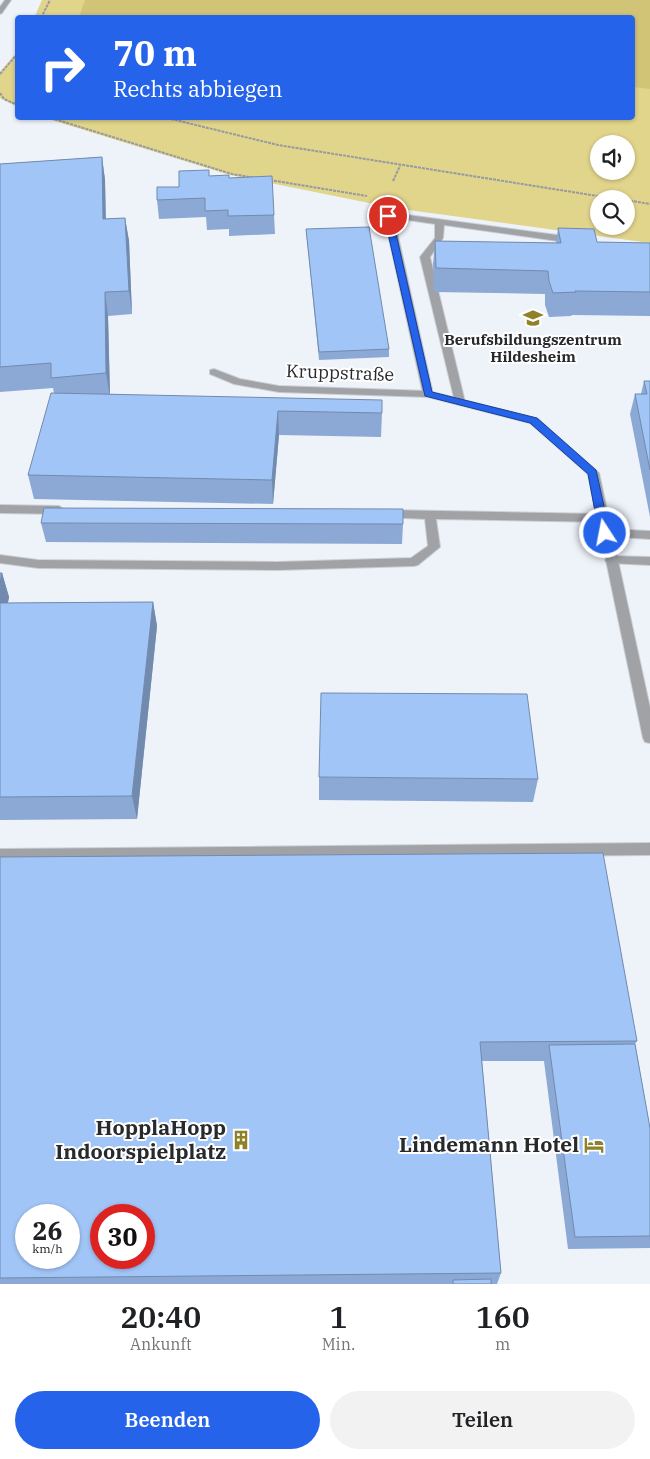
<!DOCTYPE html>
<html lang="de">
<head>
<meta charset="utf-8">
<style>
  :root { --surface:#fff; --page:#f2f2f2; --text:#202124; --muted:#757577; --accent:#2563eb }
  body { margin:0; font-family:"IBM Plex Serif",serif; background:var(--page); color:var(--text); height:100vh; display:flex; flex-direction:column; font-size:19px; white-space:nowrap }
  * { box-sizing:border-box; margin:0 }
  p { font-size:16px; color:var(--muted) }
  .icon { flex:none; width:28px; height:28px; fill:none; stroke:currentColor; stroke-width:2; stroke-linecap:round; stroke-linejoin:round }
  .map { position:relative; height:1284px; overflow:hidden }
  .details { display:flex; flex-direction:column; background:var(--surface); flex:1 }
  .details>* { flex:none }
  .banner { position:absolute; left:15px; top:15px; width:620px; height:105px; border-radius:5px; box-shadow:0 1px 4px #0004; background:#2563eb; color:#fff; overflow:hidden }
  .buttons { position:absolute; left:590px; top:135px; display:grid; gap:10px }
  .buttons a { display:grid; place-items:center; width:45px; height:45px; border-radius:50%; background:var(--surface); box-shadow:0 1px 4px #0004; font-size:25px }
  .speed { position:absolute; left:15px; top:1204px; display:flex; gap:10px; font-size:25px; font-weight:700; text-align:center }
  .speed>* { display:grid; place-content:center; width:65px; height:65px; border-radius:50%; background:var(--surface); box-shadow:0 1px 4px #0004; line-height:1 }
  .speed small { font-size:12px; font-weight:400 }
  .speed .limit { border:8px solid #d22; background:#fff; color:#111 }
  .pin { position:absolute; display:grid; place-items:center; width:42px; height:42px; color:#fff; margin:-21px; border:2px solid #fff; border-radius:50%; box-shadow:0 1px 5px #0007 }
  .me { position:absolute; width:55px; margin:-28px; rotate:349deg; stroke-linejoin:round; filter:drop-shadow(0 0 4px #0008) }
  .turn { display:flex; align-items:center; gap:18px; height:105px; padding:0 15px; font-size:22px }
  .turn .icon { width:65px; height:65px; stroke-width:2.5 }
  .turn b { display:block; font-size:35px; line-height:42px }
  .eta { display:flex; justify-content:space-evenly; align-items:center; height:85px; text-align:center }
  .eta b { font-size:30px; font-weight:600; line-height:35px }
  .cta { display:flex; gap:10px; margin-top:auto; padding:10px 15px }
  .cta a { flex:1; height:58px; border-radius:30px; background:var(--accent); color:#fff; font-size:20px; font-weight:600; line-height:58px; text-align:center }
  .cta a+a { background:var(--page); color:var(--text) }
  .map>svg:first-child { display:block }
  .green { fill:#e1d48b; fill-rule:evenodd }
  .forest { fill:#d2c476 }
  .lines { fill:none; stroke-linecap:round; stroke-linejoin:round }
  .service-casing { stroke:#cacfd5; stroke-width:2 }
  .minor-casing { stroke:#cacfd5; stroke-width:2 }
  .path { stroke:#979a9f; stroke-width:2; stroke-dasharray:3 1; stroke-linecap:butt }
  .service { fill:#a0a2a5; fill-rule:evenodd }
  .minor { fill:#a0a2a5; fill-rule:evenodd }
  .wall { fill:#8ba9d4 }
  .shaded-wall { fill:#718aad }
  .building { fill:#a2c5f7; stroke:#718aad; fill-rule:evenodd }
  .route { fill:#2563eb; stroke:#184099 }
  .labels { text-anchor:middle; stroke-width:4; stroke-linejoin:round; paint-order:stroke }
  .far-poi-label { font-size:15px; font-weight:bold; fill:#27292c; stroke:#fff }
  .street-label { font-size:18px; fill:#27292c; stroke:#fff }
  .near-poi-label { font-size:21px; font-weight:bold; fill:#27292c; stroke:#fff; text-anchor:end }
</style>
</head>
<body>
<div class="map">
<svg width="650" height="1284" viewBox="0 0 650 1284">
  <rect width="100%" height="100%" fill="#eef3fa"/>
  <g class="green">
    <path d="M42,0h608v243l-256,-35 -164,-33 -185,-57h587v-100h-598zM599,144h27v27h-27zM599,199h27v27h-27z"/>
    <path d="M17,52v55l-17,-9v-26z"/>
  </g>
  <path class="forest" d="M85,0h565v89l-17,-2 -1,-69 -553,-1z"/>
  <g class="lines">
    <defs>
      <g id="service">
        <path d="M5,0h6l-9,13 -2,1v-7z"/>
        <path d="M385,195l4,3 4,15 179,24 4,3 -4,3 -128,-18 -1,13 -13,19 35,145 -1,2h-8l-1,-2 -35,-145 15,-19v-14l-41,-6 39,176 -5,3 -5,-3 -39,-179 -3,-17z"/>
        <path d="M0,505l59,1 6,4 -6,4 -59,-1z"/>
        <path d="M387,510l215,4 6,4 -6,4 -166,-3 4,28 -22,18 -4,1 -137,4 -239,-2 -38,-5v-8l38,5 239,2 134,-4 17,-12 -3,-27 -42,-2 -2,-3z"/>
        <path d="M605,529l45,2v8l-49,-3 -2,-3z"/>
        <path d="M611,556l39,1v8l-43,-2 -2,-3z"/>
        <path d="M650,843v12l-650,6v-12z"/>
      </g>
      <path id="minor" d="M214,369l26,10 39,7 149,5 110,28 61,54 51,235v35l-5,-1 -2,-4 -55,-264 -58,-51 -102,-26 -149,-5 -45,-8 -24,-10v-4z"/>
    </defs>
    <use href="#service" class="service-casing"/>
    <use href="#minor" class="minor-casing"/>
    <g class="path">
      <path d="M41,18l9,-18"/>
      <path d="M0,74l18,-21"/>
      <path d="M0,93l4,6 14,6"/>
      <path d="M51,118l181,56 24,4"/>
      <path d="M167,118l111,27 338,54"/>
      <path d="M270,180l97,16"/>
      <path d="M393,181l7,-15"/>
      <path d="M626,200l24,4"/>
    </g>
    <use href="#service" class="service"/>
    <use href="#minor" class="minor"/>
  </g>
  <g class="wall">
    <path d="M102,157l3,23 1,39 19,-1 4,23 3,73 -24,2 2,78 272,19 -1,24 -102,-2 -6,69 -239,-5 -6,-24 26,-82 -1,-5 -53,4v-228z"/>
    <path d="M210,176l19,2 45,37 1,19 -46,2v-7l-22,1 -1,-13 -47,2 -2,-19 22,-13z"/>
    <path d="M558,228l39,14 53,1v73l-78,-1 -1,1 -22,1 -4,-12v-11l-111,-2 -1,-28 2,-23 121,2z"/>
    <path d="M306,229l83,120v8l-70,3z"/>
    <path d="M644,381h6v136l-20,-103 5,-20h6z"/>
    <path d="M41,523l362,1 -1,20 -356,-2z"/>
    <path d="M0,573h2l7,24 -1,6 145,-1 4,24 -20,193 -137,1z"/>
    <path d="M319,777l219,2 -5,23 -214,-2z"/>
    <path d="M0,857l637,184 -2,3 15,84v120l-82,1 -24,-188h-62l19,212 -4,11h-497z"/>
  </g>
  <g class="shaded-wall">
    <path d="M102,157l3,23 1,63 -3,-24z"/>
    <path d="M125,218l4,23 3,73 -3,-23z"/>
    <path d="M105,292l3,24 2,81 -4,-24z"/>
    <path d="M278,411l1,24 -6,69 -1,-24z"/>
    <path d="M2,573l7,24 -6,30 -3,-9v-35z"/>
    <path d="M153,602l4,24 -20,193 -5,-23z"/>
  </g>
  <g class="building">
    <path d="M102,157l1,62 22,-1 4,73 -24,1 1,81 -55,5v-15l-51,4v-203z"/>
    <path d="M209,170v6l20,-1v3l43,-2 2,39 -46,1v-6l-23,1v-13l-48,2v-13h22v-16z"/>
    <path d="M369,227l20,122 -70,3 -13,-123z"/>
    <path d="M558,228l36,1 3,13 53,1v49l-75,-1 1,1 -23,1 -4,-12 -1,-10 -112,-3 -1,-27 126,2z"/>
    <path d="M644,381h6v89l-15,-76h12z"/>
    <path d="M51,393l331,7v13l-104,-2 -6,69 -244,-5z"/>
    <path d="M44,508l359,1v15l-362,-1z"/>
    <path d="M0,573h2l-2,10z"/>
    <path d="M153,602l-21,194 -132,1v-194z"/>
    <path d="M321,693l206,1 11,85 -219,-2z"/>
    <path d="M603,853l34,188 -157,1 21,231 -501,5v-421zM26,1215h43v43h-43zM101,1215h43v43h-43z"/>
    <path d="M635,1044l15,84v108l-75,1 -26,-192z"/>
    <path d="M491,1279v5h-38v-4z"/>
  </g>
  <path class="route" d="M388,213l4,3 40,176 105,26 59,52 14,63 -2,2h-7l-2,-2 -11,-59 -58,-51 -105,-27 -41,-180z"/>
  <defs>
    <symbol id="school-bare" viewBox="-9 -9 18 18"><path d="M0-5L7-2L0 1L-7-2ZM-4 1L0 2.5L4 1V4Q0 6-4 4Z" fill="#908128" stroke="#fff" stroke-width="2.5" paint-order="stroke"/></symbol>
    <symbol id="building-bare" viewBox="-9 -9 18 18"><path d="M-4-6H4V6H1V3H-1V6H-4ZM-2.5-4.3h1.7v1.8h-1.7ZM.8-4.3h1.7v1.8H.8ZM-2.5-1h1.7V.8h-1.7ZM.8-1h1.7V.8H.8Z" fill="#908128" stroke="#fff" stroke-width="2.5" paint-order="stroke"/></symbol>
    <symbol id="hotel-bare" viewBox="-9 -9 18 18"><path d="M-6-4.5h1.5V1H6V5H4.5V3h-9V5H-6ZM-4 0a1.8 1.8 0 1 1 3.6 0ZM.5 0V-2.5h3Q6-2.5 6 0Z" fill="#908128" stroke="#fff" stroke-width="2.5" paint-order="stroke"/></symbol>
  </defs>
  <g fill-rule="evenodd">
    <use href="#school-bare" x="519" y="304" width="28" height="28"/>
    <use href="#building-bare" x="227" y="1126" width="28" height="28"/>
    <use href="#hotel-bare" x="580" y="1131" width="28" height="28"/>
  </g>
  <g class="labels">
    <g class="far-poi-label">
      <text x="533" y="345">Berufsbildungszentrum<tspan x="533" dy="17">Hildesheim</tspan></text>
    </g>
    <g class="street-label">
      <text transform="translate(340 373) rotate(2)" y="6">Kruppstraße</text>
    </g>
    <g class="near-poi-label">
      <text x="226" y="1135">HopplaHopp<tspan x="226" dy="24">Indoorspielplatz</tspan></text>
      <text x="579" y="1152">Lindemann Hotel</text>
    </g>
  </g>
</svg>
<div class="buttons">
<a><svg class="icon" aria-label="sound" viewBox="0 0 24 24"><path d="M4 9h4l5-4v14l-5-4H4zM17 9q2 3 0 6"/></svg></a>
<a><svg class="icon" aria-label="search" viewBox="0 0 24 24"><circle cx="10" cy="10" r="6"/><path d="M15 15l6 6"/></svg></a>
</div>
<div class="speed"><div>26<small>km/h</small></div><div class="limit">30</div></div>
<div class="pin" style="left:388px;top:216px;background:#d93025"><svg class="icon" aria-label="arrive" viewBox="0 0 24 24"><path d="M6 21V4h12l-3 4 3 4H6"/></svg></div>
<svg class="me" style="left:605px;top:533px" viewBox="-20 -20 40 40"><circle r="17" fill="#2563eb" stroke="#fff" stroke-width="3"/><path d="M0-11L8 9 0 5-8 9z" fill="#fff"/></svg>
<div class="banner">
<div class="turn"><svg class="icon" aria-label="right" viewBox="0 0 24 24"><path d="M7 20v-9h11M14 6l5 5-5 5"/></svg><div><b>70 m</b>Rechts abbiegen</div></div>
</div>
</div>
<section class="details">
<div class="eta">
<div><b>20:40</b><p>Ankunft</p></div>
<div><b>1</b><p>Min.</p></div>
<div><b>160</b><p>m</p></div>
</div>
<div class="cta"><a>Beenden</a><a>Teilen</a></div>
</section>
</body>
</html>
